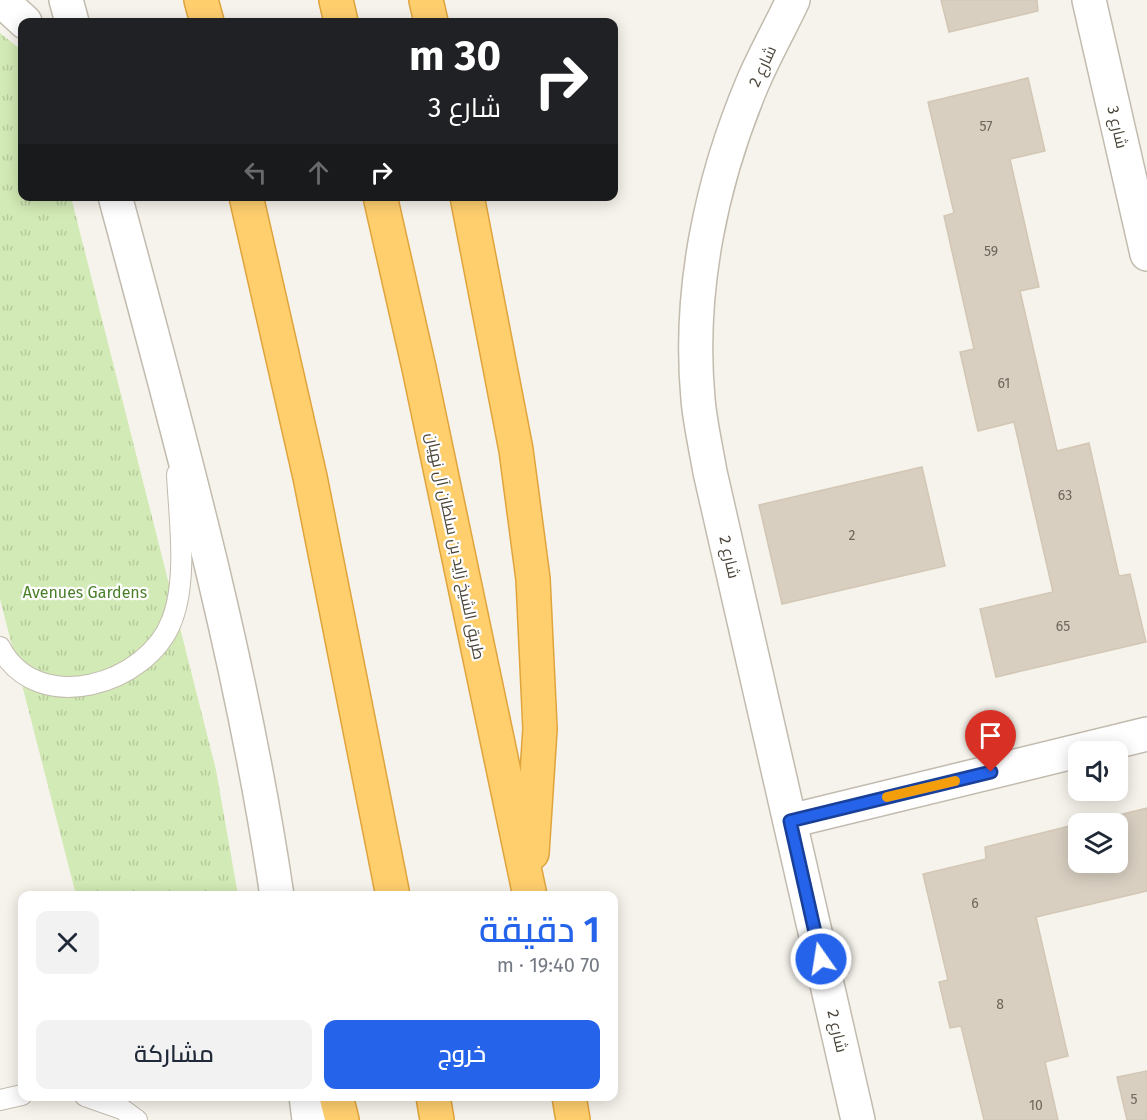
<!DOCTYPE html>
<html lang="ar">
<head>
<meta charset="utf-8">
<style>
  :root { --surface:#fff; --page:#f2f2f3; --text:#1f2937; --muted:#747a83; --accent:#2563eb }
  body { margin:0; font-family:"Fira Sans",Cairo,sans-serif; background:var(--page); color:var(--text); direction:rtl; height:100vh; display:flex; flex-direction:column; font-size:22px; white-space:nowrap }
  * { box-sizing:border-box; margin:0 }
  p { font-size:20px; color:var(--muted) }
  .icon { flex:none; width:33px; height:33px; fill:none; stroke:currentColor; stroke-width:2; stroke-linecap:round; stroke-linejoin:round }
  .map { position:relative; flex:1; overflow:hidden; direction:ltr }
  .side { position:absolute; left:18px; top:891px; width:600px; height:210px; display:flex; flex-direction:column; background:var(--surface); border-radius:12px; box-shadow:0 3px 15px #0003; direction:rtl }
  .side>* { flex:none }
  .guide { position:absolute; left:18px; top:18px; width:600px; height:183px; border-radius:12px; box-shadow:0 3px 15px #0003; direction:rtl; background:#202124; color:#fff; overflow:hidden }
  .buttons { position:absolute; left:1068px; top:741px; display:grid; gap:12px }
  .buttons a { display:grid; place-items:center; width:60px; height:60px; border-radius:12px; background:var(--surface); box-shadow:0 3px 15px #0003; font-size:30px }
  .pin { position:absolute; display:grid; place-items:center; width:51px; height:51px; color:#fff; margin:-62px -26px; border-radius:50% 50% 50% 0; rotate:-45deg; box-shadow:0 0 6px #0007 }
  .pin .icon { rotate:45deg }
  .me { position:absolute; width:66px; margin:-33px; rotate:347deg; stroke-linejoin:round; filter:drop-shadow(0 0 4px #0008) }
  .turn { display:flex; align-items:center; gap:21px; height:126px; padding:0 18px; font-size:27px }
  .turn .icon { width:78px; height:78px; stroke-width:2.5 }
  .turn b { display:block; font-size:42px; line-height:51px }
  .lanes { display:flex; align-items:center; height:57px; padding:0 18px; background:#0003; justify-content:center; gap:30px; direction:ltr }
  .lanes .off { opacity:.35 }
  .round { display:grid; place-items:center; flex:none; width:63px; height:63px; border-radius:12px; background:var(--page) }
  .head { display:flex; align-items:center; justify-content:space-between; height:102px; padding:0 18px }
  h1 { font-size:36px; font-weight:600; line-height:45px; color:var(--accent) }
  .button { display:flex; gap:12px; margin-top:auto; padding:12px 18px }
  .button a { flex:1; height:69px; border-radius:12px; background:var(--accent); color:#fff; font-size:24px; font-weight:600; line-height:69px; text-align:center }
  .button a+a { background:var(--page); color:var(--text) }
  .map>svg:first-child { display:block }
  .park { fill:url(#park-tufts) }
  .building { fill:#d8cfc1; stroke:#d3c7b4; stroke-width:1.5 }
  .lines { fill:none; stroke-linecap:round; stroke-linejoin:round }
  .service-casing { stroke:#c2bbae; stroke-width:22 }
  .minor-casing { stroke:#c2bbae; stroke-width:36 }
  .tertiary-casing { stroke:#c2bbae; stroke-width:36 }
  .motorway-casing { stroke:#e0a43c; stroke-width:36 }
  .service { stroke:#fff; stroke-width:20 }
  .minor { stroke:#fff; stroke-width:33 }
  .tertiary { stroke:#fff; stroke-width:33 }
  .motorway { stroke:#ffcf6e; stroke-width:33 }
  .route-casing { stroke:#184099; stroke-width:15 }
  .route { stroke:#2563eb; stroke-width:10 }
  .slow { stroke:#f59e0b; stroke-width:10 }
  .labels { text-anchor:middle; stroke-width:4.5; stroke-linejoin:round; paint-order:stroke }
  .number-label { font-size:14px; fill:#6e675b }
  .street-label { font-size:16px; fill:#4b4439; stroke:#fff }
  .park-label { font-size:16px; fill:#4a7f2a; stroke:#fff }
</style>
</head>
<body>
<div class="map">
<svg width="1147" height="1120" viewBox="0 0 1147 1120">
  <defs>
    <pattern id="park-tufts" width="24" height="20" patternUnits="userSpaceOnUse" patternTransform="scale(1.5)"><rect width="24" height="20" fill="#d2eab5"/><path d="M3 7l-1-3M5 7V3M7 7l1-3M15 17l-1-3M17 17v-4M19 17l1-3" fill="none" stroke="#b6ca9c"/></pattern>
  </defs>
  <rect width="100%" height="100%" fill="#f6f3ec"/>
  <path class="park" d="M0,33l20,16 2,6v141l49,1 145,573 22,125h-162l-76,-296z"/>
  <g class="building">
    <path d="M941,0h96l1,11 -89,21z"/>
    <path d="M1028,78l17,73 -35,8 29,128 -19,4 37,160 32,-8 30,133 11,-2 16,68 -150,35 -16,-68 73,-17 -39,-170 -36,9 -18,-79 14,-3 -30,-133 10,-3 -26,-111z"/>
    <path d="M922,467l23,99 -163,38 -23,-99z"/>
    <path d="M1147,808v83l-111,26 32,139 -23,6 13,58h-74l-23,-94 -11,2 -11,-46 9,-2 -25,-106 63,-15 -1,-12 93,-23v38h40v-38h-35z"/>
    <path d="M1147,1071v49h-20l-10,-43z"/>
  </g>
  <g class="lines">
    <defs>
      <g id="service">
        <path d="M0,647c37,71 148,38 172,-27 16,-42 7,-102 5,-146"/>
        <path d="M85,1096l37,13 15,11"/>
        <path d="M0,1100l22,-5"/>
      </g>
      <g id="minor">
        <path d="M1089,0l58,254"/>
        <path d="M790,821l357,-87"/>
      </g>
      <g id="tertiary">
        <path d="M1,0l24,22"/>
        <path d="M66,0l6,22"/>
        <path d="M793,0c-13,28 -28,54 -40,82 -42,99 -65,210 -55,317 2,24 8,49 12,73l148,648"/>
        <path d="M115,196c62,231 127,463 162,700"/>
        <path d="M306,1096l3,24"/>
      </g>
      <g id="motorway">
        <path d="M201,0l6,22"/>
        <path d="M336,0l5,22"/>
        <path d="M426,0l5,22"/>
        <path d="M246,196l64,281 83,419"/>
        <path d="M380,196l39,172 111,528"/>
        <path d="M467,196l49,254 17,129 7,150 -8,124"/>
        <path d="M336,1096l6,24"/>
        <path d="M433,1096l4,24"/>
        <path d="M569,1096l4,24"/>
      </g>
    </defs>
    <use href="#service" class="service-casing"/>
    <use href="#minor" class="minor-casing"/>
    <use href="#tertiary" class="tertiary-casing"/>
    <use href="#motorway" class="motorway-casing"/>
    <use href="#service" class="service"/>
    <use href="#minor" class="minor"/>
    <use href="#tertiary" class="tertiary"/>
    <use href="#motorway" class="motorway"/>
  </g>
  <g class="lines">
    <defs>
      <path id="route" d="M821,959l-31,-138 201,-49"/>
    </defs>
    <use href="#route" class="route-casing"/>
    <use href="#route" class="route"/>
    <path class="slow" d="M887,797l68,-16"/>
  </g>
  <g class="labels">
    <g class="number-label">
      <text x="986" y="131">57</text>
      <text x="991" y="256">59</text>
      <text x="1004" y="388">61</text>
      <text x="1065" y="500">63</text>
      <text x="852" y="540">2</text>
      <text x="1063" y="631">65</text>
      <text x="975" y="908">6</text>
      <text x="1000" y="1009">8</text>
      <text x="1134" y="1104">5</text>
      <text x="1036" y="1110">10</text>
    </g>
    <g class="street-label">
      <text transform="translate(762 66) rotate(-65)" y="6">شارع 2</text>
      <text transform="translate(1118 127) rotate(77)" y="6">شارع 3</text>
      <text transform="translate(456 546) rotate(78)" y="6">طريق الشيخ زايد بن سلطان آل نهيان</text>
      <text transform="translate(730 557) rotate(77)" y="6">شارع 2</text>
      <text transform="translate(838 1031) rotate(77)" y="6">شارع 2</text>
    </g>
    <g class="park-label">
      <text x="85" y="598">Avenues Gardens</text>
    </g>
  </g>
</svg>
<div class="buttons">
<a><svg class="icon" aria-label="sound" viewBox="0 0 24 24"><path d="M4 9h4l5-4v14l-5-4H4zM17 9q2 3 0 6"/></svg></a>
<a><svg class="icon" aria-label="layers" viewBox="0 0 24 24"><path d="M12 4l9 5-9 5-9-5zM3 14l9 5 9-5"/></svg></a>
</div>
<div class="pin" style="left:991px;top:772px;background:#d93025"><svg class="icon" aria-label="arrive" viewBox="0 0 24 24"><path d="M6 21V4h12l-3 4 3 4H6"/></svg></div>
<svg class="me" style="left:821px;top:959px" viewBox="-20 -20 40 40"><circle r="17" fill="#2563eb" stroke="#fff" stroke-width="3"/><path d="M0-11L8 9 0 5-8 9z" fill="#fff"/></svg>
<div class="guide">
<div class="turn"><svg class="icon" aria-label="right" viewBox="0 0 24 24"><path d="M7 20v-9h11M14 6l5 5-5 5"/></svg><div><b>30 m</b>شارع 3</div></div>
<div class="lanes"><svg class="icon off" aria-label="left" viewBox="0 0 24 24"><path d="M17 20v-9H6M10 6l-5 5 5 5"/></svg><svg class="icon off" aria-label="ahead" viewBox="0 0 24 24"><path d="M12 20V5M6 11l6-6 6 6"/></svg><svg class="icon" aria-label="right" viewBox="0 0 24 24"><path d="M7 20v-9h11M14 6l5 5-5 5"/></svg></div>
</div>
<section class="side">
<div class="head"><div><h1>1 دقيقة</h1><p>70 m · 19:40</p></div><a class="round"><svg class="icon" aria-label="close" viewBox="0 0 24 24"><path d="M6 6l12 12M18 6L6 18"/></svg></a></div>
<div class="button"><a>خروج</a><a>مشاركة</a></div>
</section>
</div>
</body>
</html>
